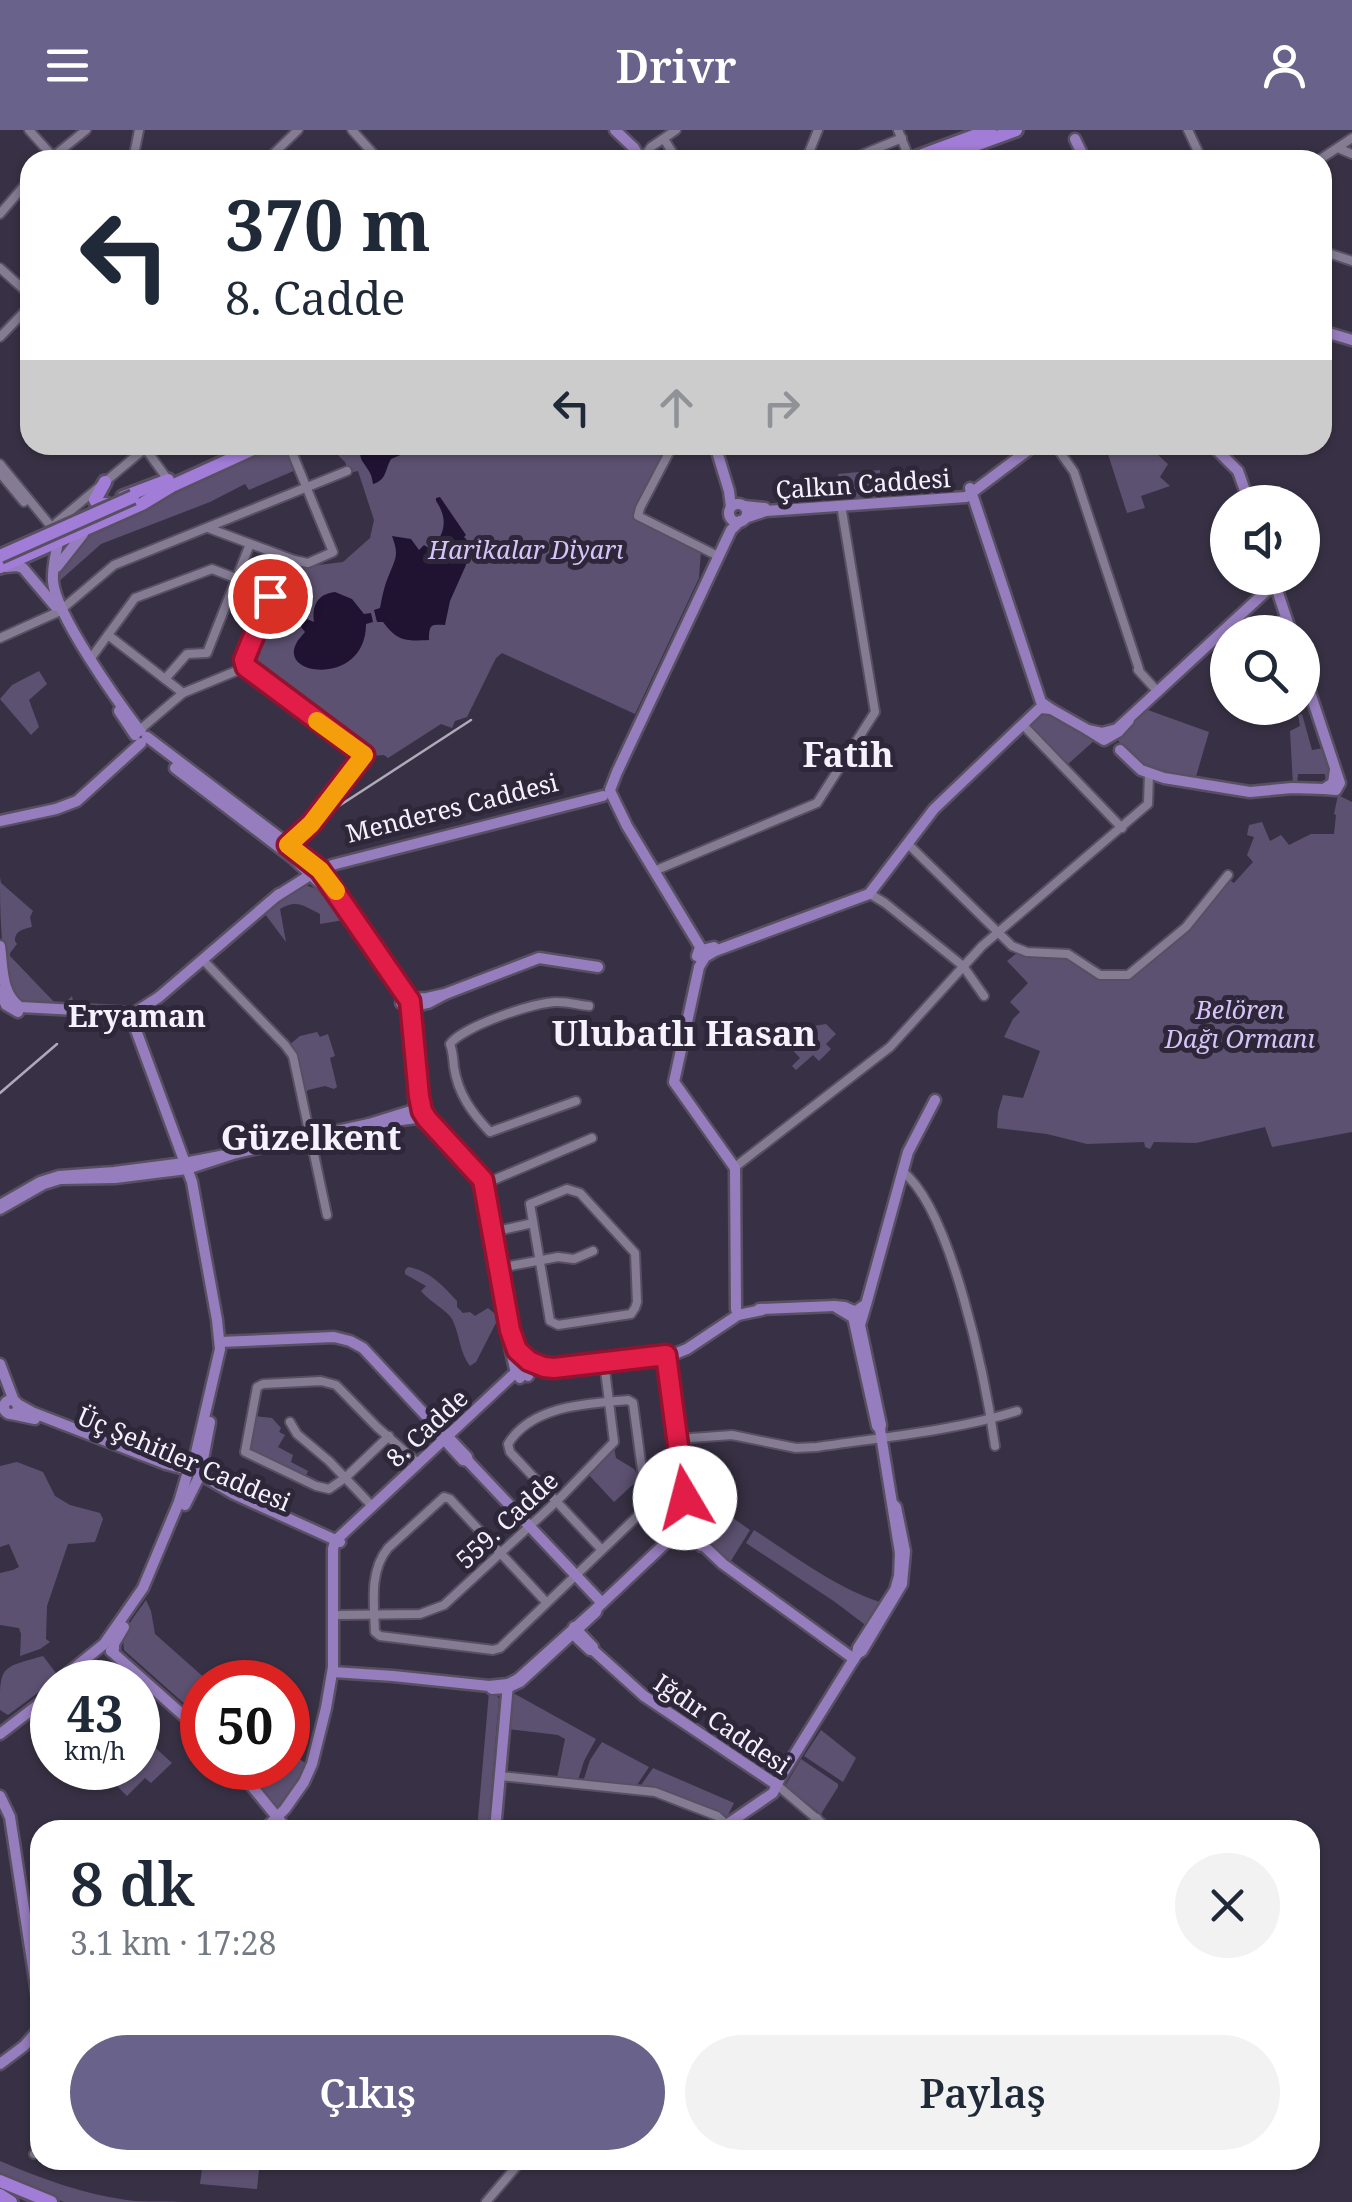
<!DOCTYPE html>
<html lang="tr">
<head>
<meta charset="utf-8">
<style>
  :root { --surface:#fff; --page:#f2f2f3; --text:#1f2937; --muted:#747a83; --accent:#69628b }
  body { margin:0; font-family:"Noto Serif",serif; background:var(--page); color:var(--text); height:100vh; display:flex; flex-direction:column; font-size:38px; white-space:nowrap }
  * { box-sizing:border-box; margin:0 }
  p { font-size:32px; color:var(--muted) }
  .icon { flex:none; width:55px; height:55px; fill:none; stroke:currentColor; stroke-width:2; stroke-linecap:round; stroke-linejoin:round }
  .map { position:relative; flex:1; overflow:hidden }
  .drawer { position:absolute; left:30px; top:1690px; width:1290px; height:350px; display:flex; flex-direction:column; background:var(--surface); border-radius:30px; box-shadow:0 2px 8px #0004 }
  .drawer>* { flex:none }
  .banner { position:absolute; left:20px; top:20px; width:1312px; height:305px; border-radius:30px; box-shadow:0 2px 8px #0004; background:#fff; color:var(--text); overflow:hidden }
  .tools { position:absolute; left:1210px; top:355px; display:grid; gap:20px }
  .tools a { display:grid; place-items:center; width:110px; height:110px; border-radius:50%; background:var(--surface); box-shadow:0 2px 8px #0004; font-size:50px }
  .speed { position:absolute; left:30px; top:1530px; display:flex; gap:20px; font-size:50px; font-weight:700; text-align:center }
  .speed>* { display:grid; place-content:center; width:130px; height:130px; border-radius:50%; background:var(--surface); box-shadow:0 2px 8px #0004; line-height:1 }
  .speed small { font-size:25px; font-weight:400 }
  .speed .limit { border:15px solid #d22; background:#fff; color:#111 }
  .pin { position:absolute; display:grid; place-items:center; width:85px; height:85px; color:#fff; margin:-42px; border:5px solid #fff; border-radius:50%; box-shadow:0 2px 10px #0007 }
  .me { position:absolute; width:110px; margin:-55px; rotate:352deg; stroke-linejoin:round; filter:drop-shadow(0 0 8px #0008) }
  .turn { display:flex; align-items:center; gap:35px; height:210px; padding:0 40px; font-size:45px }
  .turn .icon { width:130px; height:130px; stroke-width:2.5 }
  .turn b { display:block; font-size:70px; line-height:85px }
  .lanes { display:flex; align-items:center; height:95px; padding:0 40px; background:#0003; justify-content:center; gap:50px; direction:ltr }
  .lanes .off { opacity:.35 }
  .round { display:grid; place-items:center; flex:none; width:105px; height:105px; border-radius:52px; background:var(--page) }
  .head { display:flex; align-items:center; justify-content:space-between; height:170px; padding:0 40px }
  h1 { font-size:60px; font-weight:600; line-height:75px }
  .action { display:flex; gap:20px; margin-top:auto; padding:20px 40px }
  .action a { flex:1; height:115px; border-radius:60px; background:var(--accent); color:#fff; font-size:40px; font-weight:600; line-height:115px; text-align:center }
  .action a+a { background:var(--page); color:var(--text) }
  header { display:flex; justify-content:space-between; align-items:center; height:130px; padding:0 40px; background:var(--accent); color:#fff; font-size:45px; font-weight:600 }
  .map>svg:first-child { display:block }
  .green { fill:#5d5171 }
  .water { fill:#201332 }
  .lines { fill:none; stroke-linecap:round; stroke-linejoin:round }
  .minor-casing { stroke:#585062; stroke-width:12 }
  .major-casing { stroke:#585062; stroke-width:15 }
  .highway-casing { stroke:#585062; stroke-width:18 }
  .minor { stroke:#857c94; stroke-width:8 }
  .major { stroke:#967dbd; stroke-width:10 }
  .highway { stroke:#a27dd8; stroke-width:12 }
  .rail { stroke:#afa9b9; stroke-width:2.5 }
  .highway-bridge-casing { stroke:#585062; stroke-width:18; stroke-linecap:butt }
  .highway-bridge { stroke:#a27dd8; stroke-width:12 }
  .route-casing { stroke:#92132f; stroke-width:25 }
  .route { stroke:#e11d48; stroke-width:18 }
  .slow { stroke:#f59e0b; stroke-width:18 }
  .labels { text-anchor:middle; stroke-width:10; stroke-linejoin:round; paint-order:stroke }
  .street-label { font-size:25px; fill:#f6f1fe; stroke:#2e273a }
  .park-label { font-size:25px; font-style:italic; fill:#d6c4f7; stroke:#2e273a }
  .quarter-label { font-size:30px; font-weight:bold; fill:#f6f1fe; stroke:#2e273a }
  .district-label { font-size:35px; font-weight:bold; fill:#f6f1fe; stroke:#2e273a }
</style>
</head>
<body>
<header><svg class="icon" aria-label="menu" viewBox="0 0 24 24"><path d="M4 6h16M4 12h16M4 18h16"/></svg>Drivr<svg class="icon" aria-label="person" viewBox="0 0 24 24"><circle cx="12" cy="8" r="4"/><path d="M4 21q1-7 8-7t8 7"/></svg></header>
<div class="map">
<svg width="1352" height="2072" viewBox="0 0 1352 2072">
  <rect width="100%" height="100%" fill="#383145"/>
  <g class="green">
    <path d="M322,315h350l-38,71 67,35 -2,27 -64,136 -133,-61 -6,5 -29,59 -12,4 -3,7 -11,-4 -53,34 -4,-3 -13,1 2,-6 -2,-5 -4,-1 -6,3 -108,-80 -3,-12 33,-80 10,-7 50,-6 27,-24 4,-18 -16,-49 -9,2 -4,-11 -9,-9h-10z"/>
    <path d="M1105,315h42l21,19 -8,13 10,9 -29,10 4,12 -18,5z"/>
    <path d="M278,316l9,2 9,22 -47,20 -4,-6 -35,18 -109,42 -45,40 2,-14 28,-36 176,-84z"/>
    <path d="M880,340l1,25 -39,3 -4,-24z"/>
    <path d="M39,541l8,13 -18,16 10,27 -8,8 -31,-36 12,-14z"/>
    <path d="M1145,579l64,23 -14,48c-28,-4 -71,-11 -78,-45z"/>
    <path d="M1041,581h5l50,28 -29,26 -41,-40z"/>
    <path d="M1302,584l10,36 12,-2 9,26 -7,10 -1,-10h-27l-1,10 -4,1 -3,-54 10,-5 -2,-11z"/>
    <path d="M1338,665l14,7v330l-80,15 -7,-20 -69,16 -42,-1 -4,7 -5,-2 -1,-5 -57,2 -40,-10 -50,-6 1,-16 5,-17 20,3 17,-47 -36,-14 9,-18 7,-7 -10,-10 18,-19 -21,-22 10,-8 48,4 35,22 28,-2 52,-43 48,-55 6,4 19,-21 -6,-7 7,-18 -7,-2 2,-10 13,-3 8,19 11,-6 8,10 22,-11h23l2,-19 -2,-1z"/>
    <path d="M0,747l1,6 32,28 -3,6 2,10c-8,2 -17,3 -17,14l2,3 -7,9v3l46,48 7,1 9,-9 1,5 -4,6c-12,0 -39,1 -49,-4 -20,-9 -20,-104 -20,-126z"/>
    <path d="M301,753l25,10 18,27 -24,4v-10c-16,-8 -24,-15 -40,-5l6,33 -21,-28z"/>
    <path d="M826,894l10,10 -10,10 5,5 -12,12 -6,-6 -17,15 -4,-4 8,-8 -24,-26z"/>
    <path d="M317,902l3,5 8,-3 7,22 -5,2 7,29 -3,2 -9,-3 -17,4 -3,4 -8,-34 -8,-15 11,-9z"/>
    <path d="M408,1137c21,3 36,20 49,34v6l6,6 7,-1 5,4 13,-8 11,9 -23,45 -6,4c-11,-14 -10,-32 -18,-47 -4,-8 -22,-17 -31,-28l5,-5 -21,-12v-4z"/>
    <path d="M254,1286l18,2 9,10 -2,4 6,3 -7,12 15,8 -2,7 17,9 -3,7 -59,-27z"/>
    <path d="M614,1317l2,11 18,11 6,9 -26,24 -26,-28z"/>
    <path d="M17,1332l26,10 12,24 15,9 30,8 3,6 -8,23 -27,2 -21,62 -1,33 4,3 -10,7 -20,7 1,-22 -2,-6 -19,-3v-52l13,-3 6,-3 -10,-23 -9,3v-81z"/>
    <path d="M691,1349l32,32 27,19 -21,34 -20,-18 -16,-35 -6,-31z"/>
    <path d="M754,1400c42,27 82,58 129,73l-15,24 -33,-25 -89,-59z"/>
    <path d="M146,1470l5,11 4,23 53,47 -6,1v6l-15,18 -63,-56c-3,-20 11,-34 22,-50z"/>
    <path d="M43,1526l16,21 -51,38 -8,-5c0,-45 1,-42 43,-54z"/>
    <path d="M489,1562l7,1 3,6 -11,131h-11z"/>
    <path d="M515,1564l81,45 -12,22 -6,19 -21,-2 8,-39 -7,-4 -51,-6 4,-29z"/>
    <path d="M821,1600l35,28 -13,24 -39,-26z"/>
    <path d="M149,1612l23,21 -21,20 -6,-5 -18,18 -14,-14 13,-14h12v-13z"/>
    <path d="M602,1612l47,25 -14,21 -52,-6 7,-22z"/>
    <path d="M288,1621l20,14 -17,31 -12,12 -7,-1 -32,-39h48z"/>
    <path d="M801,1629l37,25v3l-17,27 -36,-28z"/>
    <path d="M653,1638l81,35 -7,14 -68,-27 -20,-2z"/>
    <path d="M225,2030h35l-3,29 -57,-5 3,-23 18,2z"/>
    <path d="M0,2031c42,18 89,35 135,40 16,1 32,0 48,1h-119l-64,-25z"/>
  </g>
  <g class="water">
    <path d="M363,315h41l1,8 -14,6c-6,10 -4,21 -18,25 -1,-4 -1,-8 -3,-11 -6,-12 -14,-14 -7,-28z"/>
    <path d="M440,367l26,38 -2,2 3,3 -4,4 2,4 -2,2 5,8 -3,3 1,4 -16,36 -5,24c-14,-1 -16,-1 -16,15 -23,1 -31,2 -46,-18h-6l-3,-12 6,-2c2,-10 4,-22 9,-33 7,-18 10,-20 3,-39l19,3 8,11 5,-5 6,4c16,-14 18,-31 6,-48v-3z"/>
    <path d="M335,462l17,7 12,15 7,-1 2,9 -7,2c0,62 -87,53 -70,20 2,-5 6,-8 9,-12l-4,-5 2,-6 4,-2 7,3c-2,-16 3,-28 21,-30z"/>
  </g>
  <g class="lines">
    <defs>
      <g id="minor">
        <path d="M29,0l27,30"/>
        <path d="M352,0l27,30"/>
        <path d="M898,0l12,30"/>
        <path d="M1188,0l14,30"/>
        <path d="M664,9l13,21"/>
        <path d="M1338,18l14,6"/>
        <path d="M645,26l6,-9 25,-17"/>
        <path d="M49,30l37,-30"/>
        <path d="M133,30l6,-30"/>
        <path d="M267,30l31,-30"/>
        <path d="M806,30l12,-30"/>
        <path d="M849,30l53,-22"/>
        <path d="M1319,30l33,-22"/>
        <path d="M0,84l30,-35"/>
        <path d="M1322,121l30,10"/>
        <path d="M0,138l30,27"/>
        <path d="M0,207l30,-31"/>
        <path d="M143,315l25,35"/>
        <path d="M289,315l44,107 -25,11 -14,-3"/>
        <path d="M673,315l-33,63 -2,8 76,38"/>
        <path d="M1055,315l19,27 65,197"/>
        <path d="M0,334l54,66"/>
        <path d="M0,343l24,29"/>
        <path d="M54,400l2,-7 93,-78"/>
        <path d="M62,479l52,-44 233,-94"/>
        <path d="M108,505l75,58"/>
        <path d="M0,508l58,-26"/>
        <path d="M91,528l44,-60 77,-29 60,23"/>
        <path d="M246,537l118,88 -53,68 -23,22"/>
        <path d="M1138,540l20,22"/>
        <path d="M165,549l22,-25 20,-1 43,-109"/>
        <path d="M1023,595l99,103"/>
        <path d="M142,601l1,-4 40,-34 63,-26 -2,-7 36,-88 14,-12 -86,-32"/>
        <path d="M908,714l104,102 15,6 41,2 32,21h28l58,-48 42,-52"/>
        <path d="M654,741l163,-68 58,-91 -34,-207"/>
        <path d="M870,764l15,9 78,63 21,30"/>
        <path d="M203,830l82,85 8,11 34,159"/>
        <path d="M576,971l-86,31c-18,-19 -32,-38 -36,-65 -1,-9 -1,-15 -4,-23 12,-17 86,-43 108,-42 10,0 21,3 31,4"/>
        <path d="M735,1037l155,-120 92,-101 166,-142 1,-30"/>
        <path d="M902,1041c50,38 84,212 93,275"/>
        <path d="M484,1054l108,-46"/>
        <path d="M567,1059l13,4 55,60 2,49 -2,6 -4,6 -73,11 -8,-4 -20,-117z"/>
        <path d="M493,1102l40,-9"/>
        <path d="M499,1138l59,-11 16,2 19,-8"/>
        <path d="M290,1292l7,12 32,27 43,45"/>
        <path d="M389,1306l-44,42 -16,11 -13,-3 -71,-34 12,-65 6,-3 58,-3 15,4 41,42 41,36"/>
        <path d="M677,1309l55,-4 64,13 21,-1c67,-10 136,-16 200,-36"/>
        <path d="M547,1473l-97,-104 -6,-2 -56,51c-19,23 -14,56 -13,84l5,4 113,14 7,-2 147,-141 -14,-104 -5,-3c-41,4 -96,5 -120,44l2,8 92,98"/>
        <path d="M338,1485l82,-1 24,-9 113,-104 57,-59 -10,-80"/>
        <path d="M500,1646l155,16 62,24 10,9"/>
        <path d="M777,1655l53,45"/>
        <path d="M807,1700l10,-12"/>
        <path d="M34,2024l6,-6"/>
        <path d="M486,2072l36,-42"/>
      </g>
      <g id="major">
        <path d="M615,0l19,18 7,12"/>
        <path d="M1075,9l10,21"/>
        <path d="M1322,201l30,9"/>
        <path d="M715,315l14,46 2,16"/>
        <path d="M1212,315l26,26 11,31"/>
        <circle cx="738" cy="383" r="9"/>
        <path d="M744,376l21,2"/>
        <path d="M745,388l21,-7 200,-14 69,-52"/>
        <path d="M58,412c-2,12 -6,26 -5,39 2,33 65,121 87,150"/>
        <path d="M6,437l11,-1 6,2 32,38"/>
        <path d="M57,437l26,-33"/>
        <path d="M1273,448l18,54"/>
        <path d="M1302,538l38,115 -4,7 -12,-1 9,-6 2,-13"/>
        <path d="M1051,579l37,21"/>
        <path d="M119,581l16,24"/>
        <path d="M1129,590l-11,12 -14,8 -16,-10 14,3 15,-4 158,-146"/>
        <path d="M147,607l165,125 22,26 76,113 9,95c7,37 46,55 65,86l26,149 18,45"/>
        <path d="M1120,620l21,20 23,8 86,14 42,-4 32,1"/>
        <path d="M175,638l118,90 36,34"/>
        <path d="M610,660l7,-18 106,-225 8,-17 9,-9"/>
        <path d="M611,663l16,33 75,124 12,-3"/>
        <path d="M0,691l56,-12 21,-8 64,-58"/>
        <path d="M277,766l30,-19 25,-12 271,-69"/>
        <path d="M0,816c3,22 1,47 20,61l113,6"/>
        <path d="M699,820l6,2 -2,7 -6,-3z"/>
        <path d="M0,861l6,14 12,7"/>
        <path d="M445,864l94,-36 59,9"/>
        <path d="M401,873l4,-4 22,-1 18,-4 -17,9 -21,5"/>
        <path d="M134,883l25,-16 120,-103"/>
        <path d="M414,965l2,21 12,11"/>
        <path d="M414,980l-45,14 48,-6"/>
        <path d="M236,1023l133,-29"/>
        <path d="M0,1075l40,-23 19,-6 55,-4 70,-9 52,-10 -49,16 -72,9 -55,1 -16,5 -44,25"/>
        <path d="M865,1175l-9,6 -3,6 24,109 3,3 1,-4 -21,-100 7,-24 41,-149 27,-52"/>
        <path d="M759,1179l75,-3"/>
        <path d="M738,1185l-2,-6 -1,-141 -61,-86 25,-115 6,-10 10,-6 154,-57 65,-85 106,-101 11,1 -10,-7 -71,-214"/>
        <path d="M854,1188l-20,-12 11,1 16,7"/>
        <path d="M220,1212l114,-5 16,4 13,7 67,72"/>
        <path d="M509,1212l6,27 5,9"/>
        <path d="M666,1225l19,143"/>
        <path d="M0,1234l14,37"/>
        <path d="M552,1240l125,-17 10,-4 51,-34 24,-5"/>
        <circle cx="11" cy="1277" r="7"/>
        <path d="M16,1273l18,10 132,51 30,8 38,22 106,48"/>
        <path d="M11,1284l24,5"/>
        <path d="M430,1290l3,1 34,36 1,4 -5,-1 -33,-36z"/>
        <path d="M880,1299l20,124 -1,23 -4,14 -37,58 -1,6 5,-3 40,-67 3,-33 -9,-44 -3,-3"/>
        <path d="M468,1331l134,142"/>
        <path d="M685,1368l19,48h-3c-11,-14 -15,-28 -18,-45z"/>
        <path d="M185,1375l15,-30 10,-53"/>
        <path d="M691,1388l-21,21 22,-16"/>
        <path d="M704,1416l19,18 131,95"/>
        <path d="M598,1477l72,-68"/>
        <path d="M571,1502l19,18h3v-3l-19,-20"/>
        <path d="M593,1520l51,46 133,89"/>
        <path d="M111,1521l3,-2v-5l10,-17"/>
        <path d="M111,1521l91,81"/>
        <path d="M333,1542l60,4 96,10 3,3 15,-1 13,-6 76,-70 1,-4 -79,71 -10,5 -19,2"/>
        <path d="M57,1552l47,-38 39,-56 36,-86 8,-27 8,-18 25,-108 -3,-29 -25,-138 -59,-160"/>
        <path d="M0,1604l52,-40"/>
        <path d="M237,1638l44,54 2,8"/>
        <path d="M0,1666l10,21 30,196"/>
        <path d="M264,1700l21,-21 19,-27 8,-18 14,-56 7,-41v-118l2,-8 181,-169 15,-5 24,1"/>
        <path d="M495,1700l13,-146"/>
        <path d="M719,1700l54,-37 7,-15 77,-124"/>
        <path d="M0,1934l24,-18 16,-18"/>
      </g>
      <g id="highway">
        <path d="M909,30l81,-30"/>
        <path d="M934,30l82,-30"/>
        <path d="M105,352l-10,18 3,5 8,-1"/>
        <path d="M163,360l99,-45"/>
        <path d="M123,367l45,-17"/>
        <path d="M0,437l142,-63 28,-17"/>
        <path d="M0,2051l51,21"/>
        <path d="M0,2065l11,7"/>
      </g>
    </defs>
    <use href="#minor" class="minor-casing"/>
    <use href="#major" class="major-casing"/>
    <use href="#highway" class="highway-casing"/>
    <use href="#minor" class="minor"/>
    <use href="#major" class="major"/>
    <use href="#highway" class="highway"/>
    <g class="rail">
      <path d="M325,685l146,-95"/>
      <path d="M0,963l57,-49"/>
    </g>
    <defs>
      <path id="highway-bridge" d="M0,426l133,-59"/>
    </defs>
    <use href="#highway-bridge" class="highway-bridge-casing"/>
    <use href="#highway-bridge" class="highway-bridge"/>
  </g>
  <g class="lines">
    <defs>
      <path id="route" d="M270,466l-26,64 2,7 118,88 -53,69 -23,21 32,25 90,131 9,95 3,15 5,8 56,61 27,150 7,20 12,11 15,6 10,1 112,-13 19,143"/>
    </defs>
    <use href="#route" class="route-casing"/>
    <use href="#route" class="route"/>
    <path class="slow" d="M317,591l47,34 -53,69 -23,21 32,25 16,21"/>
  </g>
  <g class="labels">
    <g class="street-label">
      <text transform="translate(863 354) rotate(-4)" y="9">Çalkın Caddesi</text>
      <text transform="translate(452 678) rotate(-14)" y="9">Menderes Caddesi</text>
      <text transform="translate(427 1298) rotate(-43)" y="9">8. Cadde</text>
      <text transform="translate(184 1329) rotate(23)" y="9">Üç Şehitler Caddesi</text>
      <text transform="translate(507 1390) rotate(-43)" y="9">559. Cadde</text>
      <text transform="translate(722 1594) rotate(34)" y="9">Iğdır Caddesi</text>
    </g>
    <g class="park-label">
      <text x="526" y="429">Harikalar Diyarı</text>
      <text x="1240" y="889">Belören<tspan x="1240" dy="29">Dağı Ormanı</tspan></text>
    </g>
    <g class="quarter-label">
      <text x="137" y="897">Eryaman</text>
    </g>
    <g class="district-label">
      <text x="848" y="637">Fatih</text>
      <text x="684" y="916">Ulubatlı Hasan</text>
      <text x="311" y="1020">Güzelkent</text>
    </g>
  </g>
</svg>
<div class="tools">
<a><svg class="icon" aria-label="sound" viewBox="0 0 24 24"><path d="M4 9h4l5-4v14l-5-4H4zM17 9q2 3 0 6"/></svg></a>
<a><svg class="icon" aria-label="search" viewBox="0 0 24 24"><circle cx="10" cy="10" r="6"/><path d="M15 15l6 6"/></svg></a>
</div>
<div class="speed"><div>43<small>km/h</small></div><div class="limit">50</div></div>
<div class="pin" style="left:270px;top:466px;background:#d93025"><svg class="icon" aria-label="arrive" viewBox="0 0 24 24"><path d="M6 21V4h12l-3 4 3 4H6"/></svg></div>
<svg class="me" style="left:685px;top:1368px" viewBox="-20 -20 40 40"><circle r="19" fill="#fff"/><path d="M0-13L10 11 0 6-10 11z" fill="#e11d48"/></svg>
<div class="banner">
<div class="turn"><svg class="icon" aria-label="left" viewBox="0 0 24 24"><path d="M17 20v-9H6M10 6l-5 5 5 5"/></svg><div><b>370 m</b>8. Cadde</div></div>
<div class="lanes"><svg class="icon" aria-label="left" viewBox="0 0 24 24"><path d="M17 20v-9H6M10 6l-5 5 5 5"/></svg><svg class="icon off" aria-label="ahead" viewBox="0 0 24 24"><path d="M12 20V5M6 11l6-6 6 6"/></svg><svg class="icon off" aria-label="right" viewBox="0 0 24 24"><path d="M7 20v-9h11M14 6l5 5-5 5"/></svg></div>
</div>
<section class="drawer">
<div class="head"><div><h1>8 dk</h1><p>3.1 km · 17:28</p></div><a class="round"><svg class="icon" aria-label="close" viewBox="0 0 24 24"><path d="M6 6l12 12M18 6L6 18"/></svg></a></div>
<div class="action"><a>Çıkış</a><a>Paylaş</a></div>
</section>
</div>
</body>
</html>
